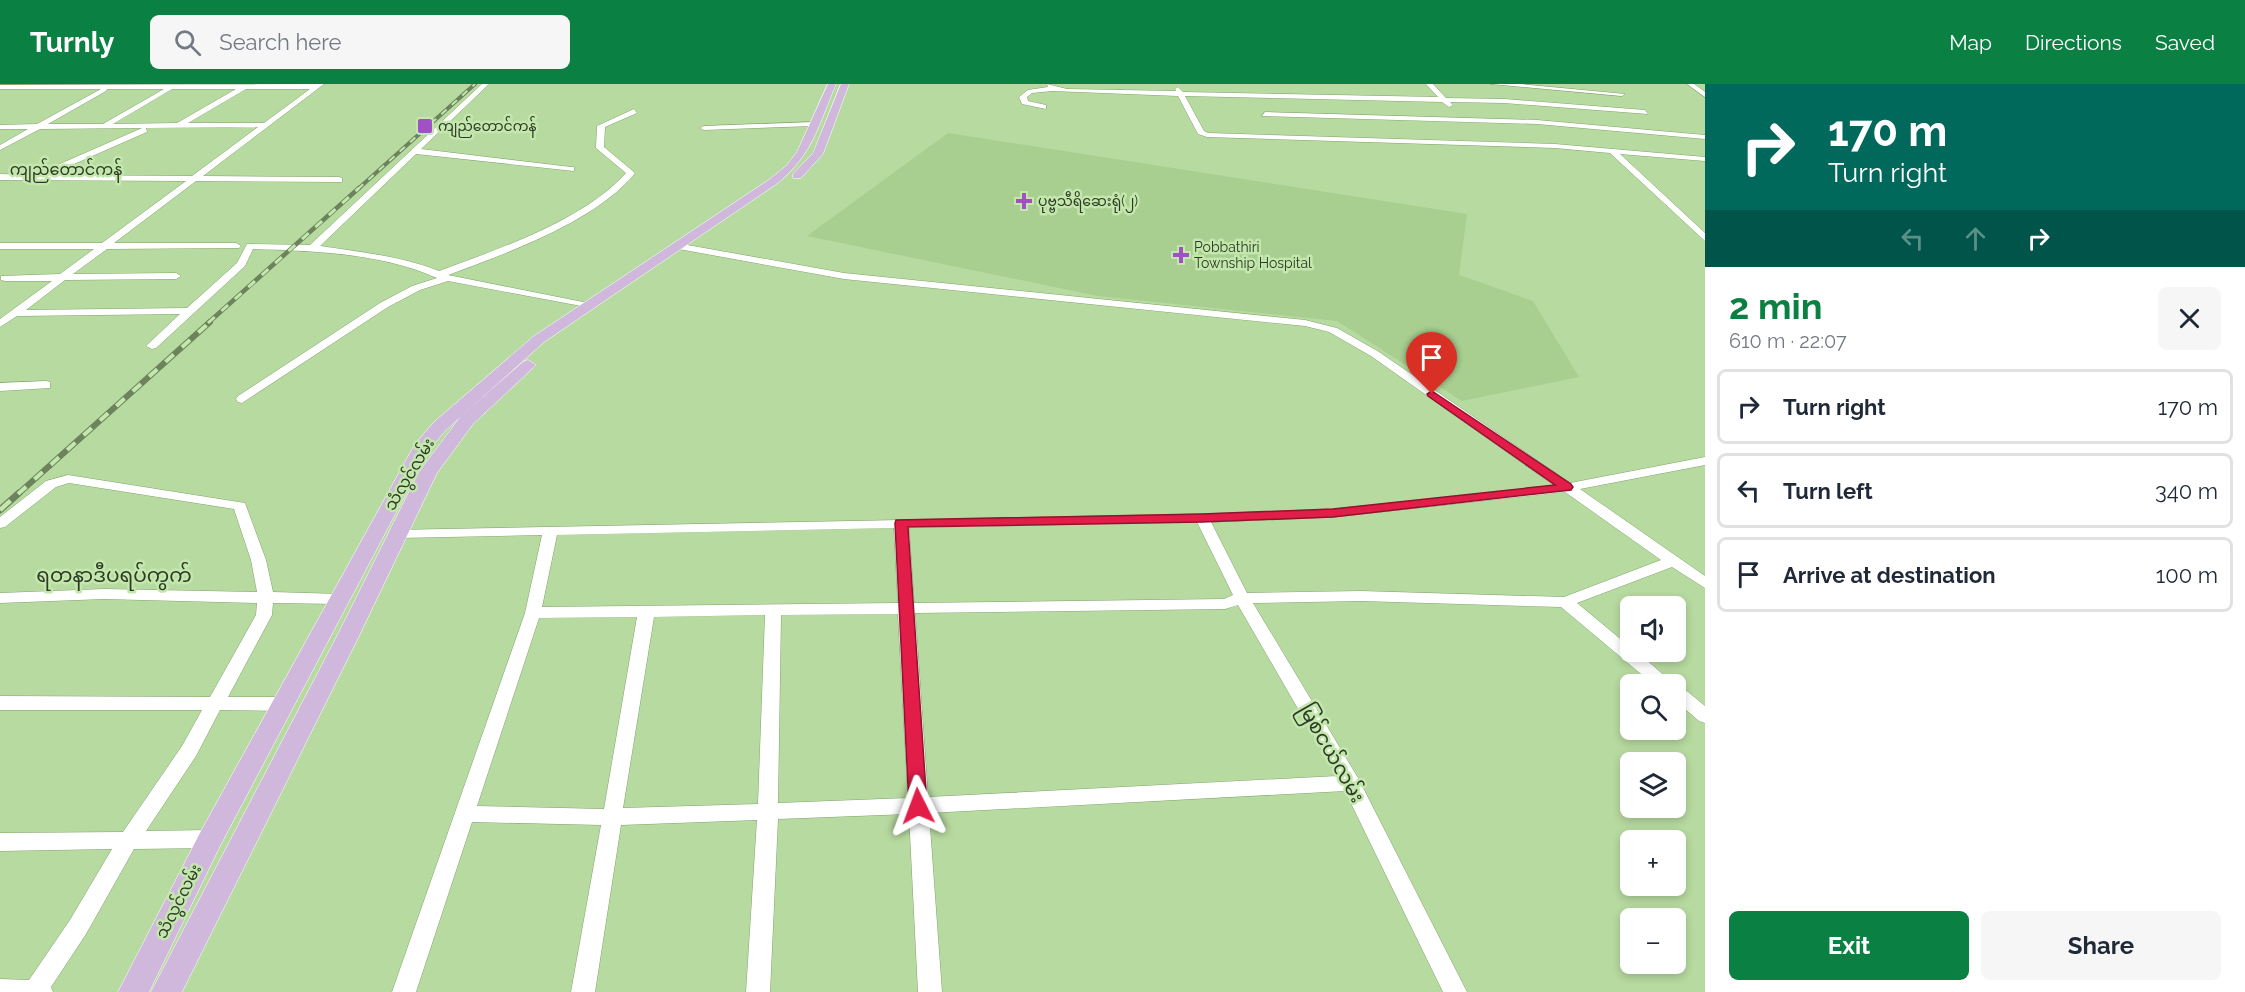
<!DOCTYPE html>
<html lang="en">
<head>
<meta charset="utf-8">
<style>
  :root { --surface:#fff; --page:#f6f6f7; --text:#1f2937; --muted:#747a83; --line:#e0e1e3; --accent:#0b8043 }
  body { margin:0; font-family:Raleway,"Noto Sans Myanmar",sans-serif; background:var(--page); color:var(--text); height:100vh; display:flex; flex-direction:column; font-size:22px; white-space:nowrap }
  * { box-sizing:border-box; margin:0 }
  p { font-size:20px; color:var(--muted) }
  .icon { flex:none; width:33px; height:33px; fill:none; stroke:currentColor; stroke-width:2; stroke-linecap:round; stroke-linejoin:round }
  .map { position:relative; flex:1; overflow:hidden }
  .panel { display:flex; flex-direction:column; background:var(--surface); width:540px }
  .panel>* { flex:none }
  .guide { background:#00695c; color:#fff; overflow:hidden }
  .buttons { position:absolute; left:1620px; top:512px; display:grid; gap:12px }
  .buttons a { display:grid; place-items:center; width:66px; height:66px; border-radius:9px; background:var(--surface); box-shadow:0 3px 9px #0003; font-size:30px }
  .pin { position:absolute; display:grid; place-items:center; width:51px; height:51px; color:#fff; margin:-62px -26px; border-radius:50% 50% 50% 0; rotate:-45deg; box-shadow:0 0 6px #0007 }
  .pin .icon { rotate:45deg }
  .me { position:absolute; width:66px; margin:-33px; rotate:357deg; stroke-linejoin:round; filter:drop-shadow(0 0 4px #0008) }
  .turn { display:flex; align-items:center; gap:21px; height:126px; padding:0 24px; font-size:27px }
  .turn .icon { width:78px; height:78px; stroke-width:2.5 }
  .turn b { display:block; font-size:42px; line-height:51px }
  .lanes { display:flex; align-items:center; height:57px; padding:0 24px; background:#0003; justify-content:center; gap:30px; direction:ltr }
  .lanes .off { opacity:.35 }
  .round { display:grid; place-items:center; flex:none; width:63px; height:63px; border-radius:9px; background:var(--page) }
  .headline { display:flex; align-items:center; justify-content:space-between; height:102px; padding:0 24px }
  h1 { font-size:36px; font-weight:700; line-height:45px; color:var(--accent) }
  .cta { display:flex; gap:12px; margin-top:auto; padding:12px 24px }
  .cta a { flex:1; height:69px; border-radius:9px; background:var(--accent); color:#fff; font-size:24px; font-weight:700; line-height:69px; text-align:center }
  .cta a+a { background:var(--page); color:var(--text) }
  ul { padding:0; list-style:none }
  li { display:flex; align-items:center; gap:18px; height:75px; margin:0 12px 9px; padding:0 12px; border:3px solid var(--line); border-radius:9px }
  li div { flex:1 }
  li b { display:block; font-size:22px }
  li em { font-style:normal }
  header { display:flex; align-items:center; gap:36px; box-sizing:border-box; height:84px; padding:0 30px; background:var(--accent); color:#fff }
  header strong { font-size:28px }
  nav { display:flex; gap:33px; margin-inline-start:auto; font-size:21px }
  .search { width:420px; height:54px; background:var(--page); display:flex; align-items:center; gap:15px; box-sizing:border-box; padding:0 21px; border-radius:9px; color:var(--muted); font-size:22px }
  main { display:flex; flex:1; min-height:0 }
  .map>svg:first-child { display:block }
  .built { fill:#a8ce90 }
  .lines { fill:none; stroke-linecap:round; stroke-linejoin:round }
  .minor-casing { stroke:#82a46c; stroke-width:1 }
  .major-casing { stroke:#fff; stroke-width:1 }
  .minor { fill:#fff; fill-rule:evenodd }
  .major { fill:#d0b8dd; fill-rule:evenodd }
  .rail-far3-casing { stroke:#6c835c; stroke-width:4 }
  .rail-far2-casing { stroke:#6c835c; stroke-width:4.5 }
  .rail-far1-casing { stroke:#6c835c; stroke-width:6 }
  .rail-casing { stroke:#6c835c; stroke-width:7 }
  .rail-far3 { stroke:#c3e7ad; stroke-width:2; stroke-dasharray:7; stroke-linecap:butt }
  .rail-far2 { stroke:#c3e7ad; stroke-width:3; stroke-dasharray:9; stroke-linecap:butt }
  .rail-far1 { stroke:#c3e7ad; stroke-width:4; stroke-dasharray:11; stroke-linecap:butt }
  .rail { stroke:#c3e7ad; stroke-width:4.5; stroke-dasharray:14; stroke-linecap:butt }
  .route { fill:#e11d48; stroke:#92132f; stroke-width:1.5 }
  .poi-dot { fill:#a052c4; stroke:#c3e7ad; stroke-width:2 }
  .labels { text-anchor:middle; stroke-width:5; stroke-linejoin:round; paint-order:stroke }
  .far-poi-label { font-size:14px; fill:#2d3b24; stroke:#c3e7ad; text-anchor:start }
  .far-quarter-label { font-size:16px; fill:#2d3b24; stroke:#c3e7ad }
  .street-label { font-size:16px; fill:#2d3b24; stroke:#c3e7ad }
  .quarter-label { font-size:20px; fill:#2d3b24; stroke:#c3e7ad }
  .near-street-label { font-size:20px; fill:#2d3b24; stroke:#c3e7ad }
</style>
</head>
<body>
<header>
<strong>Turnly</strong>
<div class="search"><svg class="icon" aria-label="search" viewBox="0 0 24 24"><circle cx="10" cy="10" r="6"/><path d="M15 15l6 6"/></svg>Search here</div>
<nav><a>Map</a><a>Directions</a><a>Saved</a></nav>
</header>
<main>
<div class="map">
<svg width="1705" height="908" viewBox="0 0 1705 908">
  <rect width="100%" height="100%" fill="#b7daa0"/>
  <path class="built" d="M948,49l519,81 -8,61 74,26 46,76 -117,24 -125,-80 -239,-25 -291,-60z"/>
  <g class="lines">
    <defs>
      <g id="minor">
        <path d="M324,0l-121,92 136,1 3,1v4l-146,-1 -82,62h122l5,3 -2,2 -132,1 -34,25 103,-1 5,3 -5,3 -111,1 -39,30 161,-2 50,-45 10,-19 63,1 172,-161h7l-68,65 150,18h3v4l-158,-17 -96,92c40,6 81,10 119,25 59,-22 144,-50 187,-98l-30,-25 1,-22 37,-17 3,4 -32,14 -1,20 31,26c-38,48 -130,81 -187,102l140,28 4,1v4l-144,-27 -28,9 -32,17 -146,96 -4,-1 -2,-3 2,-3 142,-93 32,-17 25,-8c-56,-25 -123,-27 -184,-29l-8,17 -89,82 -4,1 -6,-3 34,-32 -163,2 -17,11v-8l52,-38h-47l-4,-1v-4l59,-2 34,-25h-94v-6h102l84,-62 -186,-1v-6l35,1 107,-47 -102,1 -40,21v-5l28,-16h-28v-4l37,-1 64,-35h-101v-4zM107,5h57l-61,35h-55l58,-33zM172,5h64l-59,34 -64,1zM246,5h64l-46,34h-76zM258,43l-66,49 -143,-1 98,-43 -1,-4z"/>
        <path d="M1047,0l20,5 109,2 -1,-2 3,-2 5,5 255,5 -12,-13h7l13,14 58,1 141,11 3,4 -144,-11 -54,-1 3,3 -4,2 -7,-5 -257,-6 19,35 4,2 347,11 150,13v4l-85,-7 85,79v8l-95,-88 -55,-5 -348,-11 -9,-3 -20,-38 -126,-5 -20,2 -5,4 1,4 18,4v4l-24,-5 -3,-7 9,-7 20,-3z"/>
        <path d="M1491,0h29l105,10 -3,2z"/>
        <path d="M1687,0h7l11,8v5z"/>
        <path d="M1265,28l272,8 168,15v4l-168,-15 -275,-8z"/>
        <path d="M816,38l1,2 -4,2 -109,4 -4,-2 4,-2z"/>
        <path d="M676,159l168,30 461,47 32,8 42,24 191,131 135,-26v8l-125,24 125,87v12l-33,-21 -95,36 53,44v4h6l38,33h-21l-92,-77 -200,-6 -108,2 105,175 109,214h-24l-98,-201 -416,22 13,179h-24l-9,-178 -131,5 -8,173h-24l11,-172 -136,5 -26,167h-24l30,-167 -129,-3 -56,170h-24l133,-379 17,-78 -144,3 -7,-5 2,-3 809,-16 131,-5 222,-23 -184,-130 -42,-24 -24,-6 -461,-47 -171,-31 -2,-2zM1565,408l96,68 -97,37 -203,-6 -114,2 -36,-71 122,-5zM1197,438l36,73 -9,4 -310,4 -5,-75zM894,444l4,75 -356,4 15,-72zM1238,521l99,171 -409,21 -13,-184 310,-4zM898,530l10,184 -130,5 3,-188zM765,531l-7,189 -135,4 31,-191zM637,533l-33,192 -127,-3 62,-188z"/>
        <path d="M46,297l4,1v6l-50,3v-8z"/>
        <path d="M68,391l177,28 21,57 7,32 67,2 6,1 2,4 -2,4 -6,1 -67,-1 -1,12 -44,82h55l6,2 3,5 -3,5 -6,2 -63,-1 -24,46 -50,75 64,-1 7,3 3,6 -3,6 -7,3 -76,1 -48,85 -35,53 2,5h-53v-13l29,1 41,-60 42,-71 -112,2v-18l123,-1 59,-86 20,-36h-202v-14l210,1 46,-82 1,-12 -153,-4 -104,4v-10l104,-4 153,3 -6,-32 -17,-51 -165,-26 -13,4 -51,40 -5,1v-11l46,-36z"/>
        <path d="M1676,602l6,1 23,19v17l-6,-2 -23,-20z"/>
      </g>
      <g id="major">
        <path d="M828,0h8c-17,40 -23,70 -58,99l-234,159 -98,88 -17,20 -209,396 -71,146h-31l83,-161 214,-387 19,-22 100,-86 236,-157 17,-14 10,-13z"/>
        <path d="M841,0h8l-26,70 -22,24h-8v-4l20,-21z"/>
        <path d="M528,276l8,5 -3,3 -60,56 -36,49 -78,163 -177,356h-31l186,-356 82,-164 42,-56 62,-54z"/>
      </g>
    </defs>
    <use href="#minor" class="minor-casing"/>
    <use href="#major" class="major-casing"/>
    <use href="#minor" class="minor"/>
    <use href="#major" class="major"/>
    <defs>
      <path id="rail-far3" d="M358,105l117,-105"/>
      <path id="rail-far2" d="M208,239l151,-135"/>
      <path id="rail-far1" d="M18,410l192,-172"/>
      <path id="rail" d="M0,426l19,-17"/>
    </defs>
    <use href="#rail-far3" class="rail-far3-casing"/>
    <use href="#rail-far2" class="rail-far2-casing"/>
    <use href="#rail-far1" class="rail-far1-casing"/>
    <use href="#rail" class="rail-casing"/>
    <use href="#rail-far3" class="rail-far3"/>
    <use href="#rail-far2" class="rail-far2"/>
    <use href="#rail-far1" class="rail-far1"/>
    <use href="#rail" class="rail"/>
  </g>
  <path class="route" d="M1432,307l139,93 2,3 -2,3 -238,27 -131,5 -294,5 19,279 -2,5 -7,2 -6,-2 -3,-5 -14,-283 1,-3 306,-6 131,-5 222,-24 -127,-89 -1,-2z"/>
  <g class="poi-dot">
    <rect x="417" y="34" width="16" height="16" rx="3"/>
    <path d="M1021 108h6v6h6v6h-6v6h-6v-6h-6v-6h6z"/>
    <path d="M1178 162h6v6h6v6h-6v6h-6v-6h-6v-6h6z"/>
  </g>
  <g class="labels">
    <g class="far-poi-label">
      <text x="438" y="47">ကျည်တောင်ကန်</text>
      <text x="1038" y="122">ပုဗ္ဗသီရိဆေးရုံ(၂)</text>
      <text x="1194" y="168">Pobbathiri<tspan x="1194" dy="16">Township Hospital</tspan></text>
    </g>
    <g class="far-quarter-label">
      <text x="66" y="91">ကျည်တောင်ကန်</text>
    </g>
    <g class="street-label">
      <text transform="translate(409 390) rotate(-59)" y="6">သံလွင်လမ်း</text>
      <text transform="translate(178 817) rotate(-63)" y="6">သံလွင်လမ်း</text>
    </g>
    <g class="quarter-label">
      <text x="114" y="498">ရတနာဒီပရပ်ကွက်</text>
    </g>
    <g class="near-street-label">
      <text transform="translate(1332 669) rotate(60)" y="7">မြစ်ငယ်လမ်း</text>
    </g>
  </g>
</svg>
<div class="buttons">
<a><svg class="icon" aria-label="sound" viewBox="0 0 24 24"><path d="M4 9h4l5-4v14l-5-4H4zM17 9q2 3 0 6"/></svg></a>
<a><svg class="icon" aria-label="search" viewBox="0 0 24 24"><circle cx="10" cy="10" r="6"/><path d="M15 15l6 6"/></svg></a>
<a><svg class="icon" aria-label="layers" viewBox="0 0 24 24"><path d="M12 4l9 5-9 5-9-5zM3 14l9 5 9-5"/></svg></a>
<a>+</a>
<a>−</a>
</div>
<div class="pin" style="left:1432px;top:310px;background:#d93025"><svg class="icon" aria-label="arrive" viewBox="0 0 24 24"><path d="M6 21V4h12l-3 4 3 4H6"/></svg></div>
<svg class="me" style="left:918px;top:722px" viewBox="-20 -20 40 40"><path d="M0-17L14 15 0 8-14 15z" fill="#e11d48" stroke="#fff" stroke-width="4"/></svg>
</div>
<section class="panel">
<div class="guide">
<div class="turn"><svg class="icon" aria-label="right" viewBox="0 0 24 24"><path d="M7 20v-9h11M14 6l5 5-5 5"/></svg><div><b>170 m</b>Turn right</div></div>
<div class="lanes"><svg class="icon off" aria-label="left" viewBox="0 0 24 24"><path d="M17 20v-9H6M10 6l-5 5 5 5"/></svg><svg class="icon off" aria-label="ahead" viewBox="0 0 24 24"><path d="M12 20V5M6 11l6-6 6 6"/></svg><svg class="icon" aria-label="right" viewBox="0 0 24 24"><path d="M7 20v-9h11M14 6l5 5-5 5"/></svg></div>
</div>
<div class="headline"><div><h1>2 min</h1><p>610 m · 22:07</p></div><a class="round"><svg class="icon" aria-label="close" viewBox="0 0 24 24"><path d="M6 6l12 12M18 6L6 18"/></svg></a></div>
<ul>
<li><svg class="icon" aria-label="right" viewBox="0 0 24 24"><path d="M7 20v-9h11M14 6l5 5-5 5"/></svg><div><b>Turn right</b></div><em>170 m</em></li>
<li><svg class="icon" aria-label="left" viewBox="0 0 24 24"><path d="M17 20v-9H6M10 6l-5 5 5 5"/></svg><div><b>Turn left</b></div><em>340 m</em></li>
<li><svg class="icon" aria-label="arrive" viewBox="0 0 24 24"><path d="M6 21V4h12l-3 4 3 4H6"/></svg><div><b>Arrive at destination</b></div><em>100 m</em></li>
</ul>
<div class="cta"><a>Exit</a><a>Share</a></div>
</section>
</main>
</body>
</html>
